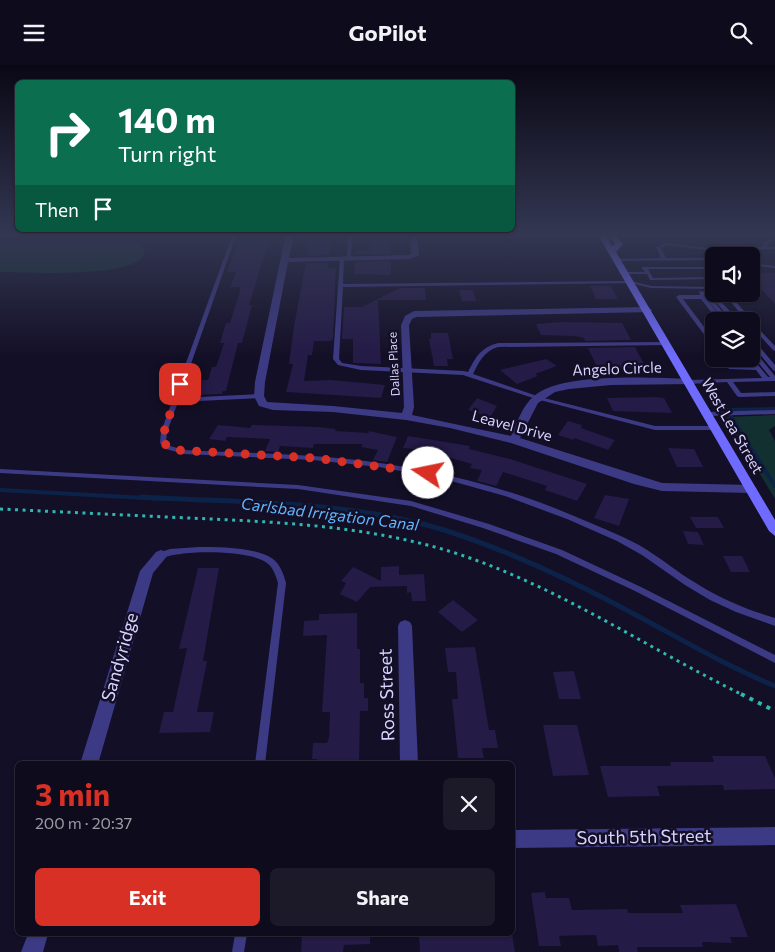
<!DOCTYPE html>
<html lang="en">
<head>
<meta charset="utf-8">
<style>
  :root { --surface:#0e0b1c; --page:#1c1929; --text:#f1f3f6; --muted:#9b9ba3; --line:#2e2b3b; --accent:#d93025 }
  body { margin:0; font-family:Commissioner,sans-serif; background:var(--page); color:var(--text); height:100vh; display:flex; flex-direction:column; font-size:19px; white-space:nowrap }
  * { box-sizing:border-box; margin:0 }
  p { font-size:16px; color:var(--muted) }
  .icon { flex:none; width:28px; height:28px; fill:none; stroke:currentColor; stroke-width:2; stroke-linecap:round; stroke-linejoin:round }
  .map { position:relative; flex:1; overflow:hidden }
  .drawer { position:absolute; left:15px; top:696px; width:500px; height:175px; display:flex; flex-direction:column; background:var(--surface); border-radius:8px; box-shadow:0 1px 4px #0004,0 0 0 1px var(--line) }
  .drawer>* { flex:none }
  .guide { position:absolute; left:15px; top:15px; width:500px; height:152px; border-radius:8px; box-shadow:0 1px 4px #0004,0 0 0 1px var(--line); background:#0b6e4f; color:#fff; overflow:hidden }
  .fabs { position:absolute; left:705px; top:182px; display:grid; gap:10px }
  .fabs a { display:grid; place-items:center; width:55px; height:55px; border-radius:8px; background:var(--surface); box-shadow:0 1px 4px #0004,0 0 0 1px var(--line); font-size:25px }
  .pin { position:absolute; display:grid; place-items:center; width:42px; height:42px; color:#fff; margin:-21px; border-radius:10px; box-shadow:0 2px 8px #0006 }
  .me { position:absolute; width:55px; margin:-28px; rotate:281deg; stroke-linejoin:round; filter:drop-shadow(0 0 4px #0008) }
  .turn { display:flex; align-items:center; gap:18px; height:105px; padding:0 20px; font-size:22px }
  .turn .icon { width:65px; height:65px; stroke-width:2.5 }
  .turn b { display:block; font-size:35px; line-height:42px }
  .then { display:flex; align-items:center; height:48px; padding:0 20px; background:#0003; gap:10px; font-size:19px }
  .round { display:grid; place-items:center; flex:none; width:52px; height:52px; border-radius:8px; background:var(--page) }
  .head { display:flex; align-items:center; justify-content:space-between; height:85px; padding:0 20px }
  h1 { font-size:30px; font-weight:700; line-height:38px; color:var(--accent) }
  .action { display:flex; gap:10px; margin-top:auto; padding:10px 20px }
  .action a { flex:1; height:58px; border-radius:8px; background:var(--accent); color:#fff; font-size:20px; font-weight:700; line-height:58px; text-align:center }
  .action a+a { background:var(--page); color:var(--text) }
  header { display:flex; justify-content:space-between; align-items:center; height:65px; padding:0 20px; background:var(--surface); font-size:22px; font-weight:700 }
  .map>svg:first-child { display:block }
  .green { fill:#12302f }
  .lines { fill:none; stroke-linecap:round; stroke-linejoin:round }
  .stream-far1 { stroke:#0c2248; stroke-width:4 }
  .stream { stroke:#0c2248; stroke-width:5 }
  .building { fill:#241b47 }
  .path-far1 { stroke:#2fb8b0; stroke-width:3; stroke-dasharray:3 4.5; stroke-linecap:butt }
  .path { stroke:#2fb8b0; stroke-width:4; stroke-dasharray:4 5.5; stroke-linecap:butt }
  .lane { fill:#3d3a85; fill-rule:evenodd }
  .street { fill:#3d3a85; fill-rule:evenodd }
  .secondary { fill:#6f6bff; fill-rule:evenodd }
  .route { stroke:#d93025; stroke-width:9; stroke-dasharray:0 16.2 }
  .labels { text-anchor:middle; stroke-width:5; stroke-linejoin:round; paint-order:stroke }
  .far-street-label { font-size:12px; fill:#d9d4ff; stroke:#130f26 }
  .street-label { font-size:15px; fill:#d9d4ff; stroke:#130f26 }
  .water-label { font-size:16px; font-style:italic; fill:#62b6ff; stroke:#130f26 }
  .near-street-label { font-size:18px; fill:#d9d4ff; stroke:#130f26 }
</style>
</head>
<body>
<header><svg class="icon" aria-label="menu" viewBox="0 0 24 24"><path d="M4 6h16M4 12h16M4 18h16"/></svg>GoPilot<svg class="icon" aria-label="search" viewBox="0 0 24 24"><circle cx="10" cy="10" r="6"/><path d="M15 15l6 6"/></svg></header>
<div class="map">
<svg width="775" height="887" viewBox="0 0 775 887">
  <rect width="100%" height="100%" fill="#130f26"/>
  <g class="green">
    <path d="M126,176l13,3 6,6c1,30 -123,22 -145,22v-30z"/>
    <path d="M775,350v11l-6,4 6,11v58l-48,-79v-3z"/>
  </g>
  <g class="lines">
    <g class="stream-far1">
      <path d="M728,347l-1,-2 48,-1"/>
      <path d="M730,350l45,71"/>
      <path d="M0,425l164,9"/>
    </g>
    <path class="stream" d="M141,432c100,6 206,3 303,33 66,21 129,51 190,84 47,25 92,52 141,72"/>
  </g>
  <g class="building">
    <path d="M258,168h13l-22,72h3l-10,38h-4l-12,48h-3l-1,3 -28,1 5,-15h9l4,-13h4l8,-24h-4l6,-20h4l10,-32v-4h-10l6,-15h-9l8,-22 4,-9 17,-1z"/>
    <path d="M331,168l-2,22 -22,1 3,-22z"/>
    <path d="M374,168h16l1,21h-36v-3l16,-1v-6h3z"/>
    <path d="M391,196v14l-37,-1 1,-12z"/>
    <path d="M306,198h22v5h8l-3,71 -3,2h-16l-2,14h-4l-4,26 27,-1 54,5 -4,13 -95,-6 7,-28h-4l5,-38z"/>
    <path d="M775,208v31l-24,-26v-4z"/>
    <path d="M590,221h21l7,13h-22z"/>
    <path d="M400,223h25l1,12h-48l3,64 -28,-1v-24h-11l2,-32h18z"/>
    <path d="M459,225h14l3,11h-14z"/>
    <path d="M562,257l60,1 9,17 -46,1 -1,-3 -9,-2 -34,-1 -5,-11z"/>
    <path d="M431,268h17l5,26h-6l1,7h-14l-5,-27h2z"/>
    <path d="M635,282l10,19h-4l1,1 -44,2 -10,-21z"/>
    <path d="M546,294l11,7 -22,8 3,2 -21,8 -17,-14z"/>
    <path d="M655,332l9,1 8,15 -59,-2 -6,-13z"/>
    <path d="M477,333l20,8 -7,11 -22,-7z"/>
    <path d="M568,356l14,4 -1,3 34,12 -7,10 -34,-12 -1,2 -15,-5z"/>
    <path d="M218,360l32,3 2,-3 66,2 18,2 -1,2 33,2 1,-2 28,6 -10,25 -14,-2 5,-10 -17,-3 2,-3h-49l-1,4 -33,-2 -2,6 -13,-1 5,-12 -43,-2 -2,4 -16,-2z"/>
    <path d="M408,371l62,10 -1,3 41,10 77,25 -10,17 -32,-11 2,-4 -44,-14 -7,14 -19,-5 5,-11 -12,-2 2,-4 -50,-14 -19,-2z"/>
    <path d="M668,383l26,1 9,18h-26z"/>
    <path d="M605,430l24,4 -10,27 -25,-8z"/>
    <path d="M690,452h28l6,11h-28z"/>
    <path d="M683,466l15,1 6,13 -16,-1z"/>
    <path d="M723,491h19l8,16h-19z"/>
    <path d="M399,501v9l25,-1 2,27h-14l-1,-9 -4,1v-7l-37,1 -13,15 -17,-8 6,-11 -5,-2 12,-14 28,14v-14z"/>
    <path d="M198,503h21l-16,93h4l-10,51h17l-4,20 -51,1 5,-21h9l14,-64 -8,1z"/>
    <path d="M453,535l25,20 -16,12 -24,-20z"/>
    <path d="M357,548v36h3v34h4v15h4v13h-8l-1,53h-42v-5h-5l1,-16h14l2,-5 1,-26h-8l5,-77 -24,1 1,-15 15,-1v-6z"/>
    <path d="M475,582l14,83h6l3,18h-16l2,10h-26l-6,-59h6l-2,-27h-8l-3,-24z"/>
    <path d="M574,606l7,28h-22l-6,-27z"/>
    <path d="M543,660h34l12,50 -36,1z"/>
    <path d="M712,691h53l10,22v11l-51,1 -1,-5 -66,1 3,10 -52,1 -8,-31h71l-1,-4h44z"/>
    <path d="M545,827l1,6h23l3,12 55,-1 1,4h55l-3,-8 56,-1 12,33h-18l2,6 -30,-1 1,5h-66l1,5h-19l-1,-7 -20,1 -2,-11 -37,1 2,10h-22l-8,-53z"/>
    <path d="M302,869h68v10l-26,1 -1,7h-42z"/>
    <path d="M419,869h93l3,18h-95z"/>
  </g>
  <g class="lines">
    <path class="path-far1" d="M0,444c63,3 125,6 188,9 93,4 190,8 279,39 98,34 184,93 276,138"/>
    <path class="path" d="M741,629l34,17"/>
    <g class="lane">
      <path d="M233,168h4l-58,165 80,-4 3,2 -3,2 -81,4 -11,30 -1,11 4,3 14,4c54,3 109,3 163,9 77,8 155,26 227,57 21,9 44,18 65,29 21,12 39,28 60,40 24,15 49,25 76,33v8l-39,-14 -26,-12 -25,-15 -43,-30 -25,-14 -50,-22 -62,-23 -61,-17 -65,-12 -66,-7 -129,-6 -18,-5 -6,-6 1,-11z"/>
      <path d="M348,168h4l-1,26 -2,1 -2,-1z"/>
      <path d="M637,168h49l1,1 -2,1 -44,1z"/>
      <path d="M775,173v3l-7,3 -1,3h8v2l-67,1 -40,-5 -7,3 5,10h48v2l-97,1 -2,-1 2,-1 44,-1 -5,-11 12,-4 40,5 55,-1 1,-5z"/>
      <path d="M340,193l4,1 -1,25 288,-3 20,5 63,1v2l-63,-1 -20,-5 -288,4 -4,72 3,4 19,3 103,5 4,1c8,-15 12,-24 30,-29l169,-1 3,2 -1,1 -171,2c-14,4 -19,15 -25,27l67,23 115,29h62l3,2 -3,2h-62l-119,-31 -73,-24 -102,-5 -23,-5 -5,-6z"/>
      <path d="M751,198l24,3v2l-24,-3z"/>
      <path d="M642,202h72v2h-66l5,9 61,-1v2l-62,1h-2l-3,-6h-22l-2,-1 2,-1h20l-3,-4z"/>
      <path d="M699,226l14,2 26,28h-6l-24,-26 -5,-1 4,6v-1h4l18,22h-5l-16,-19 14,19h-5l-17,-22h-18l31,41v6l-2,-1 -36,-48 3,-2h21z"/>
      <path d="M724,229h5l23,26v2l23,24v5l-2,-1 -22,-24v-5h-4z"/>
      <path d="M751,273l2,1 22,26v6l-2,-1 -22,-26z"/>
      <path d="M751,283l2,1 22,27v5l-42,1 8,11 34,-1v4l-36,1 -2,-1 -10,-14 -38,2 -3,-2 3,-2 73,-2 -6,-8 -27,-1 -8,-10h6l6,7h20l-6,-7 5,-1 16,19h2l-19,-23z"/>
      <path d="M775,345v4l-67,2 -3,-2 3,-2z"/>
      <path d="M0,404l298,16 113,16 78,23 73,26 79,37 134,68v8l-140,-72 -79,-37 -73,-26 -72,-22 -113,-17 -298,-16z"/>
      <path d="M199,482c19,0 58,0 74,12 7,5 11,16 13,24l-21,181h-10l23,-181c-2,-7 -5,-16 -11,-20 -16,-12 -67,-12 -86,-9 -7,0 -16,4 -23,3l-1,-2 1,-2 12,-4z"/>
      <path d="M235,869h12l-3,18h-12z"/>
    </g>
    <g class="street">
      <path d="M286,168h8l-5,25 120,-3 2,-1 -1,-21h7l2,22 -9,4 -122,3 -23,120 -1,14 3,6 66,4 69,7 2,-6 -3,-82 4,-9 9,-5 234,-4 4,3 -1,2 -235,5 -4,2 -3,6 5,82 -2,8 99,21c6,-13 11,-30 23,-40 29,-24 117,-18 155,-17l4,1v4l-82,1 -42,4 -14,3 -17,11 -18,35 142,45 89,2 6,4 -6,4 -89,-2 -28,-7 -123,-41 -61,-15 -44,-8 -73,-8 -60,-2 -14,-4 -5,-10 1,-14z"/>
      <path d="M161,485l5,2 2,3 -15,18 -55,191h-18l60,-193 16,-19z"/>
      <path d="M405,555l5,2 2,4 6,138h-18l-2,-138 2,-4z"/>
      <path d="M775,762v18l-263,3v-18z"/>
      <path d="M28,869h20l-5,18h-22z"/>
    </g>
    <path class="secondary" d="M597,168h7l8,13 3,-2 -8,-11h7l9,11 -7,8 159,268v16l-6,-5z"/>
  </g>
  <linearGradient id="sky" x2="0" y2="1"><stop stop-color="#0a0815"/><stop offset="0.58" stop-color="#333752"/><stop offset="1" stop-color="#333752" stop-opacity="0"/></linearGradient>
  <rect width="775" height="292" fill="url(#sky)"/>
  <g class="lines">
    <path class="route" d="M180,319l-16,48 -1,11 12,7 139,8 114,15"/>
  </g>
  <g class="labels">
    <g class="far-street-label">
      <text transform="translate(394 299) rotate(-93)" y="4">Dallas Place</text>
    </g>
    <g class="street-label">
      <text transform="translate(617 304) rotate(-2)" y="5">Angelo Circle</text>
      <text transform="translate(512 361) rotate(15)" y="5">Leavel Drive</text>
      <text transform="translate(732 361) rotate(60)" y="5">West Lea Street</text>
    </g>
    <g class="water-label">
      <text transform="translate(330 449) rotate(7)" y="6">Carlsbad Irrigation Canal</text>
    </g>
    <g class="near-street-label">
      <text transform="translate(120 592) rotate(-74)" y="6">Sandyridge</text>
      <text transform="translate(387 630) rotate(-92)" y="6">Ross Street</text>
      <text transform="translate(644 772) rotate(-1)" y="6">South 5th Street</text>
    </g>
  </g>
</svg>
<div class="fabs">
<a><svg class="icon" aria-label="sound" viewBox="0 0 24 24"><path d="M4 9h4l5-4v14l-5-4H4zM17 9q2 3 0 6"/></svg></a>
<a><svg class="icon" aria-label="layers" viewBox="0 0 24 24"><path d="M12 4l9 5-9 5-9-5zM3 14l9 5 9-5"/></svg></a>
</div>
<div class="pin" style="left:180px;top:319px;background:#d93025"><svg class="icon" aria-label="arrive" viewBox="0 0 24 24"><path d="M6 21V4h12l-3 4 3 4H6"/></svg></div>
<svg class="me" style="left:428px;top:408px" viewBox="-20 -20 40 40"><circle r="19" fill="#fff"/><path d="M0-13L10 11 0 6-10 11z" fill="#d93025"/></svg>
<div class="guide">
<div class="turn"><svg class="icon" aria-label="right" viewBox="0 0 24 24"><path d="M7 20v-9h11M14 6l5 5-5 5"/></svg><div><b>140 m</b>Turn right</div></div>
<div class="then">Then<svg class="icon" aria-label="arrive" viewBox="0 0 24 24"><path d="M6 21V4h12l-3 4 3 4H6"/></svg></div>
</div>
<section class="drawer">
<div class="head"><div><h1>3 min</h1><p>200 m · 20:37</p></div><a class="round"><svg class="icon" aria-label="close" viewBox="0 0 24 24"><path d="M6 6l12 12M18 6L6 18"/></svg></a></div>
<div class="action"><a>Exit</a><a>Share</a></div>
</section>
</div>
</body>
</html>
